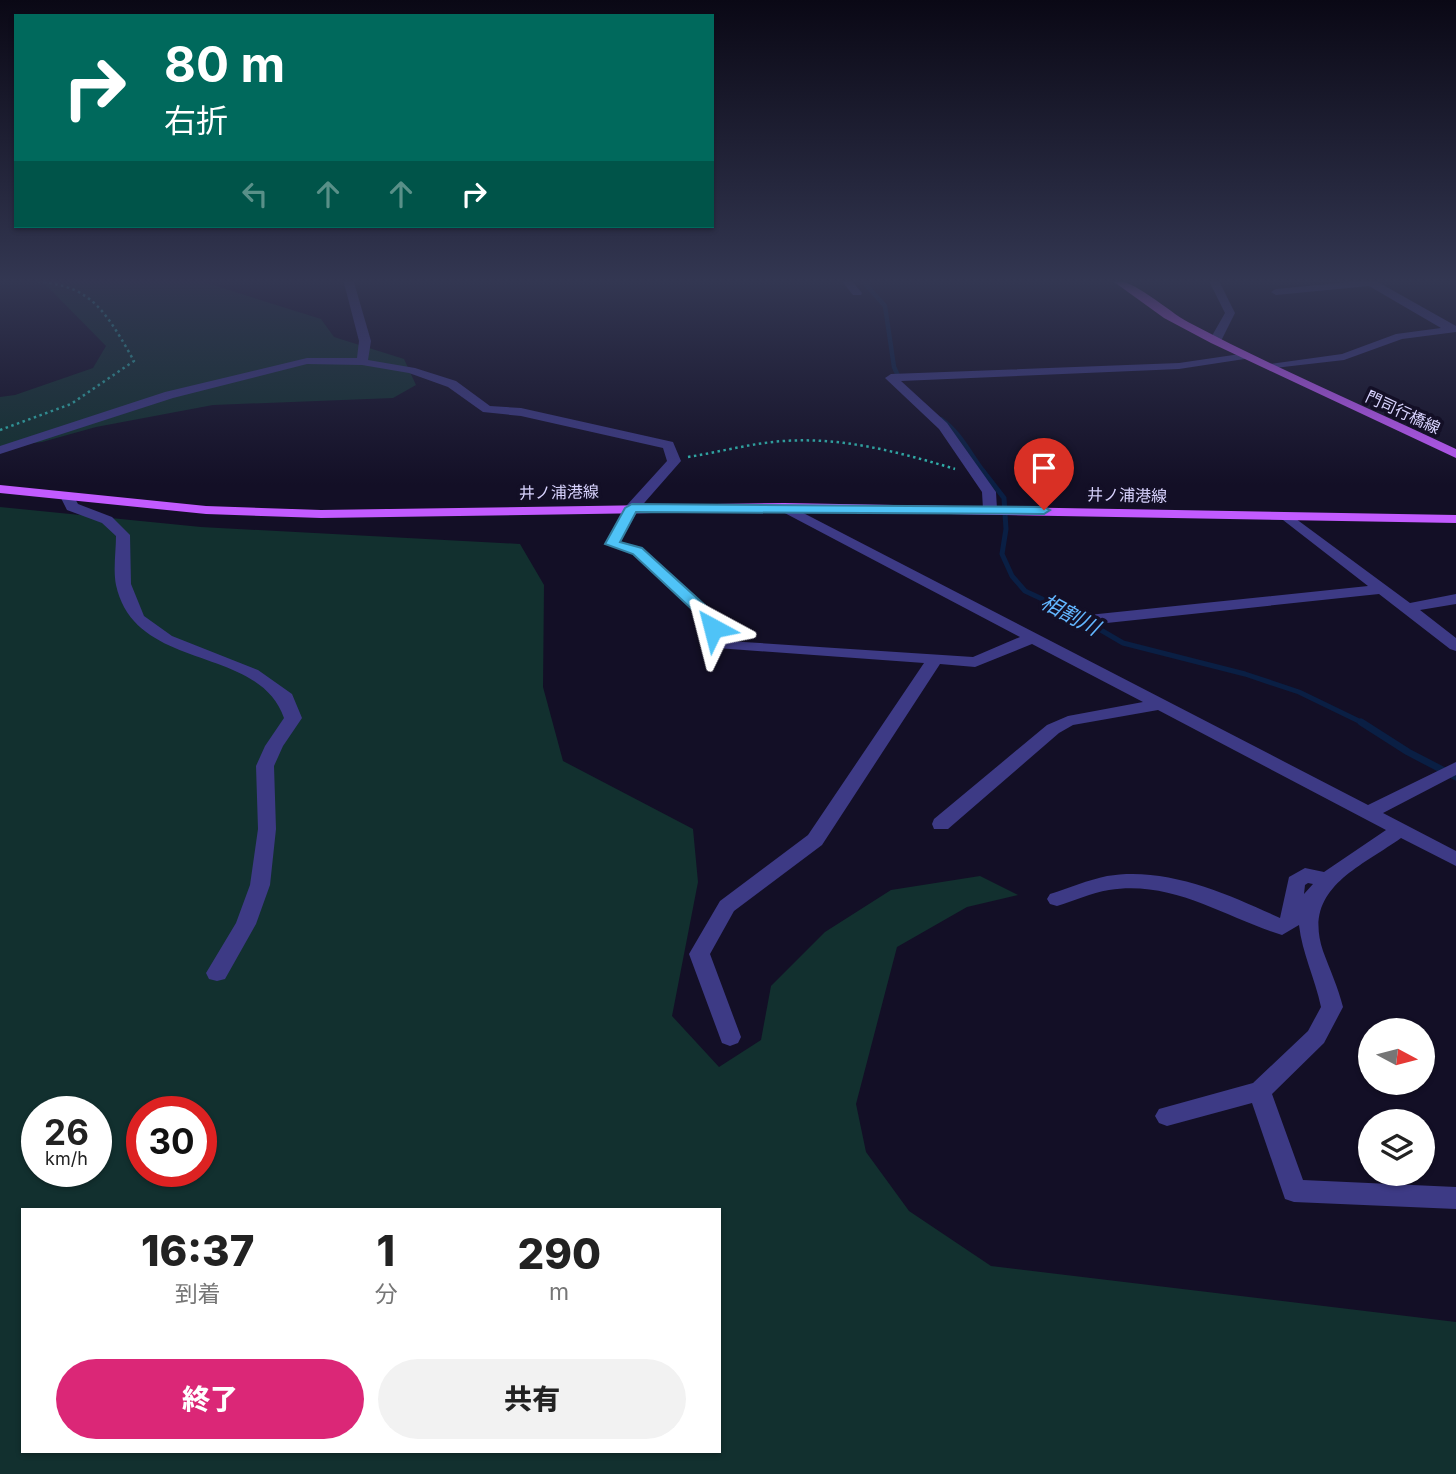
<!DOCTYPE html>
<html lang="ja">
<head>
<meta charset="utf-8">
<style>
  :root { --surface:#fff; --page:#f2f2f2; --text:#222; --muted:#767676; --accent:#db2777 }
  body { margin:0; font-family:Inter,"Noto Sans JP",sans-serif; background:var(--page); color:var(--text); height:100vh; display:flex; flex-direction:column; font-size:26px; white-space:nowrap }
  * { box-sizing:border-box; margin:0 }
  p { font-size:23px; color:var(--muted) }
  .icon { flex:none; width:38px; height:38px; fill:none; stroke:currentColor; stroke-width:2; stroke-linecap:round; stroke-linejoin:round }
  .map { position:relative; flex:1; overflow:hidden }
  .sheet { position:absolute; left:21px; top:1208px; width:700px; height:245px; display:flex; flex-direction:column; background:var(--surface); border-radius:0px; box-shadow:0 2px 5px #0004 }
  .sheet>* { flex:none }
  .banner { position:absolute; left:14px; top:14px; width:700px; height:214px; border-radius:0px; box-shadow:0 2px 5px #0004; background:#00695c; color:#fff; overflow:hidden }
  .needle { width:46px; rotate:97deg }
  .controls { position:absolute; left:1358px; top:1018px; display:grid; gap:14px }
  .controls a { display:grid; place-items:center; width:77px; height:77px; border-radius:50%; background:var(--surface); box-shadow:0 2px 5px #0004; font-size:35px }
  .speed { position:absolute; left:21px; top:1096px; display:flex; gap:14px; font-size:35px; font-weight:700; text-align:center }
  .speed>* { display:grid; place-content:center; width:91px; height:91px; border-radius:50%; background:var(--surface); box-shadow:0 2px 5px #0004; line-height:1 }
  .speed small { font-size:18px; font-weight:400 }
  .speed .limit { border:10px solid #d22; background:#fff; color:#111 }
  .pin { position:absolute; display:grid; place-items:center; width:60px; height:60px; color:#fff; margin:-72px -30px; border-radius:50% 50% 50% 0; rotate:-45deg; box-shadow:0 0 7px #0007 }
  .pin .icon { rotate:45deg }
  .me { position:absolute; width:77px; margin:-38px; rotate:322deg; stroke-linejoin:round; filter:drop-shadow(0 0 5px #0008) }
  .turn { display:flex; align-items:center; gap:24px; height:147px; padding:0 35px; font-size:32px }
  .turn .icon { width:91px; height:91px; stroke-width:2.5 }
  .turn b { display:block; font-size:49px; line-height:60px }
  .lanes { display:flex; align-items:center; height:66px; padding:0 35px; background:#0003; justify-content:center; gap:35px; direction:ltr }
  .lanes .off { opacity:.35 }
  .eta { display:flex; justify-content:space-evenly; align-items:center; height:119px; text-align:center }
  .eta b { font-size:42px; font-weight:800; line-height:49px }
  .primary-button { display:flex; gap:14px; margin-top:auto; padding:14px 35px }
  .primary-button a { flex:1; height:80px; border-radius:42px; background:var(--accent); color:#fff; font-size:28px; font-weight:800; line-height:80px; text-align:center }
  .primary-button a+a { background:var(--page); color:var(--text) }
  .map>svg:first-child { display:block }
  .green { fill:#12302f; fill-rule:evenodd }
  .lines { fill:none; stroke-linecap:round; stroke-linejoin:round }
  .stream-far2 { stroke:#0a1f44; stroke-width:4.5 }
  .stream-far1 { stroke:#0a1f44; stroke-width:5 }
  .stream { stroke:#0a1f44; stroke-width:7 }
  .path { stroke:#2fb8b0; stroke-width:2.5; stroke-dasharray:2.5 3.5; stroke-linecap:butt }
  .minor { fill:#3d3a85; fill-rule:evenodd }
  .major { fill:#c25bff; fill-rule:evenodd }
  .route { fill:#4fc3f7; stroke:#337fa1; stroke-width:2 }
  .labels { text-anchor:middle; stroke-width:7; stroke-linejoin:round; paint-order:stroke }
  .far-street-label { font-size:16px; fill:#d9d4ff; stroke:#130f26 }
  .water-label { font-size:21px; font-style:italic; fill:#62b6ff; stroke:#130f26 }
</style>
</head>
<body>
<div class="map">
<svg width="1456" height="1474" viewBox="0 0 1456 1474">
  <rect width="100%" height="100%" fill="#130f26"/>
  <g class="green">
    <path d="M40,279l160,2 121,38 13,18 70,22 12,26 -23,13 -180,7 -117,22 -54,15 -42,5v-50l15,-2 78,-27 13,-22z"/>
    <path d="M0,507l201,20 319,17 24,41 -1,102 20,74 130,68 5,53 -26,134 47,51 42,-27 10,-54 54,-54 66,-42 89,-14 38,19 -51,12 -70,40 -41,157 10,48 43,59 82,55 465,56v152h-1456zM37,1111h59v60h-59zM142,1111h59v60h-59zM23,1209h696v242h-696z"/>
  </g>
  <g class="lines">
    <g class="stream-far2">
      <path d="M861,279l24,27 9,61 6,13"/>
      <path d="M941,419c19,13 29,35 43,53"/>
    </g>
    <path class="stream-far1" d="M983,471l21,27 2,31 -4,25 10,22 13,15 45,21 53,31 122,31 54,18 64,31"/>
    <path class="stream" d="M1361,722l47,30 48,25"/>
    <g class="path">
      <path d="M0,430l71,-26 63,-43c-38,-68 -50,-79 -130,-82"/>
      <path d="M688,457c32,-5 64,-14 96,-16 59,-4 115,11 171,28"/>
    </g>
    <g class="minor">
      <path d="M343,279h10l18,62 -3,19 47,8 41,13 34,25 31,2 152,34 8,19 -43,49 -18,32 22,6 66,60 20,33 245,16 47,-20 -241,-127v-6l5,-1 584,302 88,-43v13l-73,38 73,38v15l-55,-28c-42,30 -99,51 -78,113 7,19 15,36 20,56l-19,36 -52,51 31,86 153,7v22l-162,-7 -9,-3 -33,-96 -85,23 -8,-3 -4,-7 4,-7 94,-26 55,-52 13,-24c-6,-29 -19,-54 -22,-82l-17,10c-58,-18 -109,-55 -173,-45 -18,3 -35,11 -52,16l-7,-2 -3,-5 3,-5c19,-6 38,-14 57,-18 59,-10 121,18 173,42l9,-41 16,-9 19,4 62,-42 -228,-120 -85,15 -14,8 -111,96h-14l-2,-5 2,-5 113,-94 21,-9 75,-14 -111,-58 -57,23 -35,-3 -118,181 -88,66 -24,43 31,83 -3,6 -8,3 -8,-3 -33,-89 31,-53 88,-66 116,-172 -207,-15 -20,-34 -65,-60 -27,-10 22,-39 40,-44 -4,-13 -142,-32 -38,-4 -35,-25 -39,-14 -47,-8 -55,-1 -134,34 -173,56v-8l165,-54 142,-34h50l2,-17zM1308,883l5,1 -9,10 1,-9z"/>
      <path d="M840,279h10l12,14 -1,2h-8z"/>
      <path d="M1208,279h10l17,34 -14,28 -6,3 -6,-3 16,-28z"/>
      <path d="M1359,279l17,2 80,45v6l-54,7 -58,21 -78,9v-4l4,-1 72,-10 54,-20 45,-6 -72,-42 -93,9 -5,-3 5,-3 84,-8z"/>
      <path d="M1247,353l6,3 -2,2 -72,11 -278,12 46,42 49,69 1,17 -7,4 -7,-4 -1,-17 -43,-63 -54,-51 6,-4 288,-11z"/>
      <path d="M68,494l5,1 5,9 34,13 18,18 1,49 13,32 28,20 86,34 34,24 10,24 -19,28 -9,20 2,63 -6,56 -14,39 -31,55 -8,2 -8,-2 -3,-6 30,-50 14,-38 8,-56 -2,-63 9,-20 19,-28c-25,-74 -149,-45 -168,-133 -3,-15 0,-34 0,-49l-14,-13 -35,-13 -6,-12z"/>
      <path d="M1288,513l122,90 46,-9v10l-36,6 36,28v13l-6,-2 -71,-55 -310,33 -8,-5 8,-5 299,-31 -85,-66v-6z"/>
    </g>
    <g class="major">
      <path d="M1110,279c21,-2 58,32 78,43 87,46 179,85 268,127v9l-245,-115 -47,-25z"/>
      <path d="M0,485l206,21 115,4 463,-7 672,12v8l-672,-12 -463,7 -115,-4 -206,-21z"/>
    </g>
  </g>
  <linearGradient id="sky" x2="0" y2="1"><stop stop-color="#0a0815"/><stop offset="0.58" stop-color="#333752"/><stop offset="1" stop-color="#333752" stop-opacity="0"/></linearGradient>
  <rect width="1456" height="485" fill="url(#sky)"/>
  <path class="route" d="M632,504l412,3 6,3 -6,4 -408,-2 -16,30 22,6 66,60 12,20 -7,4 -5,-1 -11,-17 -64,-60 -28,-10 20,-36z"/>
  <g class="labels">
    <g class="far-street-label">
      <text transform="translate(1403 412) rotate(25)" y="6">門司行橋線</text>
      <text transform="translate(559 492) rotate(-1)" y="6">井ノ浦港線</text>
      <text transform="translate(1127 495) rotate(1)" y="6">井ノ浦港線</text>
    </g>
    <g class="water-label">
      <text transform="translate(1070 615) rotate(28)" y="7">相割川</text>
    </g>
  </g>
</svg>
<div class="controls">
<a><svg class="needle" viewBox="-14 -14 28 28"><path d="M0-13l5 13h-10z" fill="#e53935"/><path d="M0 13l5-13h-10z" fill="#767676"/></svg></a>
<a><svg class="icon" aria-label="layers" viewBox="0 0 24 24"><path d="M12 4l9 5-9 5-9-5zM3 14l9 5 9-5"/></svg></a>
</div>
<div class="speed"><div>26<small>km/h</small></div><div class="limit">30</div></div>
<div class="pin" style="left:1044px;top:510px;background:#d93025"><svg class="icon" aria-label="arrive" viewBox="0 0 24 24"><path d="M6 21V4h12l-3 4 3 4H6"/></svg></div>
<svg class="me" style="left:713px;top:628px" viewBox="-20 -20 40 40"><path d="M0-17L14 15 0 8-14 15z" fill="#4fc3f7" stroke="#fff" stroke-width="4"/></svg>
<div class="banner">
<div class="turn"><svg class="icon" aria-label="right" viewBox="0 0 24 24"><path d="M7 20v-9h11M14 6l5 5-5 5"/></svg><div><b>80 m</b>右折</div></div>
<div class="lanes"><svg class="icon off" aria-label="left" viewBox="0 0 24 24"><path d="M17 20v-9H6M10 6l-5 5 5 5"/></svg><svg class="icon off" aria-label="ahead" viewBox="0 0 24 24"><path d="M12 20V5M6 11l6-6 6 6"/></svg><svg class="icon off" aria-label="ahead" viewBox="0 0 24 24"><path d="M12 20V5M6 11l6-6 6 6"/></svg><svg class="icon" aria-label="right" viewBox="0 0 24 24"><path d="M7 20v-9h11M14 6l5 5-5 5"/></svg></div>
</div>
<section class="sheet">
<div class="eta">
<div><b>16:37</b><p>到着</p></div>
<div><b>1</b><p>分</p></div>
<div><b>290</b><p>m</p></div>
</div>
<div class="primary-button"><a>終了</a><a>共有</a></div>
</section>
</div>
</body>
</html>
